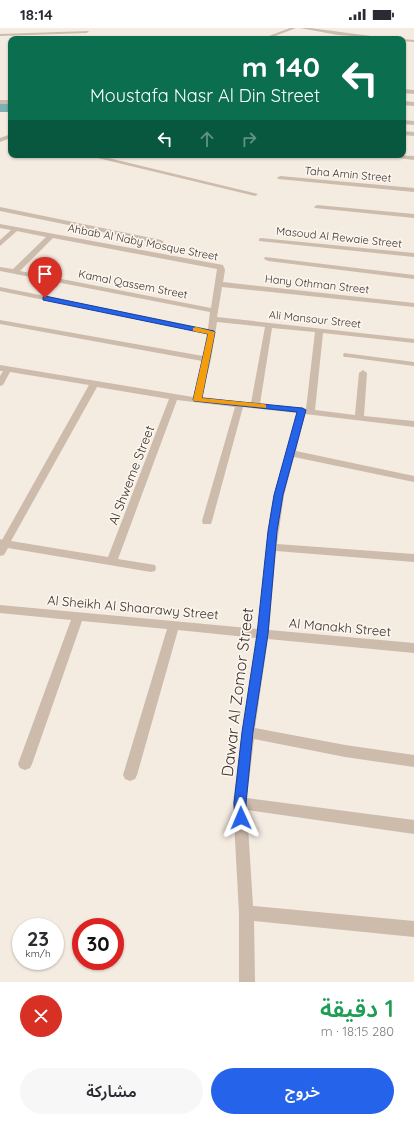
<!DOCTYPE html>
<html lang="ar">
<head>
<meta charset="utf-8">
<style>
  :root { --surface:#fff; --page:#f7f7f7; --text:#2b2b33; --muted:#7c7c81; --accent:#2563eb }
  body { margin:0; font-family:Quicksand,"Noto Sans Arabic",sans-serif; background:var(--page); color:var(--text); direction:rtl; height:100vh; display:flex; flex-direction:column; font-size:15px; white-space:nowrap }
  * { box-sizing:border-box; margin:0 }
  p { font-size:13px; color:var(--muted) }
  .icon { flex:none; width:22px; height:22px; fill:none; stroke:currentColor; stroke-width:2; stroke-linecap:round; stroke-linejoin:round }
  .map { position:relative; height:954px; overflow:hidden; direction:ltr }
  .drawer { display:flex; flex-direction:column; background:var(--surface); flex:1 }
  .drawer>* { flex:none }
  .top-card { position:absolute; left:8px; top:8px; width:398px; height:122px; border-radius:8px; box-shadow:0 1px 3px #0004; direction:rtl; background:#0b6e4f; color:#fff; overflow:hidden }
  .speed { position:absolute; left:12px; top:890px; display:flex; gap:8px; font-size:20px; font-weight:700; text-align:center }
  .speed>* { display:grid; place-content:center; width:52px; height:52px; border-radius:50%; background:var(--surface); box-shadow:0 1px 3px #0004; line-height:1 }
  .speed small { font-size:10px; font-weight:400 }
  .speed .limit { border:6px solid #d22; background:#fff; color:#111 }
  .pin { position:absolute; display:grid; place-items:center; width:34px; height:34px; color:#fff; margin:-41px -17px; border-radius:50% 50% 50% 0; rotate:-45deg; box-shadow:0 0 4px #0007 }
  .pin .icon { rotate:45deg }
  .me { position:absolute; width:44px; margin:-22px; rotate:359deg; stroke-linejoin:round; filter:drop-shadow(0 0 3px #0008) }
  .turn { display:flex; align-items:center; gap:14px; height:84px; padding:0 20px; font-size:18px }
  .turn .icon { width:52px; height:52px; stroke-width:2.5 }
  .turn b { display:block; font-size:28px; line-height:34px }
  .lanes { display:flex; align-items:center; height:38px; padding:0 20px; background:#0003; justify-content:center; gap:20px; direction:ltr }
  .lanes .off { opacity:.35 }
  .round { display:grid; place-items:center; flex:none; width:42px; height:42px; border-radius:21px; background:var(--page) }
  .head { display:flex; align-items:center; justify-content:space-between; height:68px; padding:0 20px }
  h1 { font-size:24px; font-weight:600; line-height:30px; color:#1e9e55 }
  .cta { display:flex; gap:8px; margin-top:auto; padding:8px 20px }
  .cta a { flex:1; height:46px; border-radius:24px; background:var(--accent); color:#fff; font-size:16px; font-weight:600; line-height:46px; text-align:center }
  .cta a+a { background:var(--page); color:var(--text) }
  .status { display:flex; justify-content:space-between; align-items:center; height:28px; padding:0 20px; background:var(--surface); direction:ltr }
  .status svg { height:11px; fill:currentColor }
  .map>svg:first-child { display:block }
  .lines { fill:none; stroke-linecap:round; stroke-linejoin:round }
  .canal { fill:#7fb0b2; fill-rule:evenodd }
  .minor { fill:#cdbbac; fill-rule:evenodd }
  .tertiary { fill:#cdbbac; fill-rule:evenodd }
  .route { fill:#2563eb; stroke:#184099 }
  .slow { fill:#f59e0b }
  .labels { text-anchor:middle; stroke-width:3.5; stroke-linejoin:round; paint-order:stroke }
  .far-street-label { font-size:11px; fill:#3b302b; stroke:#fbf5ee }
  .street-label { font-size:13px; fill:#3b302b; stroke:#fbf5ee }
  .near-street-label { font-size:16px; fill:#3b302b; stroke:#fbf5ee }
</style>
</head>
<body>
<div class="status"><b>18:14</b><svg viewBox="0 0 49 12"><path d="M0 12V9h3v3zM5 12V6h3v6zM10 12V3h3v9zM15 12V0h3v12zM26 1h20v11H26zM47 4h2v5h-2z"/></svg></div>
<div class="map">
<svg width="414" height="954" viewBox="0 0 414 954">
  <rect width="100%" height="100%" fill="#f4ebe1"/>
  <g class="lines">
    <rect class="canal" x="0" y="76" width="11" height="8"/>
    <g class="minor">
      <path d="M300,0h10l84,11 -56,-4z"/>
      <path d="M89,3l-2,2 -87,3v-2z"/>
      <path d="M402,11h1l11,1v2l-11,-1v-2z"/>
      <path d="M403,61l11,1v4l-11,-1z"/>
      <rect x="0" y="72" width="11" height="4"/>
      <path d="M403,73l11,1v4l-11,-1z"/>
      <path d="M403,92l11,1v4l-11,-1z"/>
      <path d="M403,103l11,1v4l-11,-1z"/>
      <path d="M85,127h11l162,39 -3,2z"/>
      <path d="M387,127l27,1v4l-24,-3z"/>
      <path d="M280,148l134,12v4l-136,-13 -1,-1z"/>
      <path d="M317,177l97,9v4l-99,-10 -1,-1z"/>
      <path d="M0,179l161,33 3,2 -3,2 -161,-33z"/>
      <path d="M0,196l223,41 2,5 -2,12 191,21v4l-192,-20 -5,30 197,22v4l-91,-10 -8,77 40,5 4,-42 4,-3 4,3 -3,43 50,5v6l-109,-13 -9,37 118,25v6l-120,-25 -10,38 -7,49 137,10v8l-138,-11 -7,79 145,13v10l-146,-14 -13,89 90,17 69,10v12l-69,-10 -91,-18 -7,59 167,22v14l-167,-24 6,96 161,15v16l-160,-16 1,61h-16v-69l-6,-110 9,-71 15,-94 -79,-8 -41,145 -2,4 -5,2 -5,-2 -2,-4 44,-146 -85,-8 -50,143 -2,4 -5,2 -5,-2 -2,-4 53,-144 -71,-7v-8l258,24 12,-113 4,-21 23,-82 -54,-6 -31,114 -1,3h-8l-1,-3 33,-114 -58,-7 -59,159 37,6 1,3 -1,3 -4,1 -143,-24 -4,7 -4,1v-17l2,1 87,-155 -79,-13 -7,13 -3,1v-10l3,-5h-3v-6l193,32 9,-36 -202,-37v-4l203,36 4,-23 -207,-42v-4l208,42 2,-17 -210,-41v-4l13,2 33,-32 -29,-6 -17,15v-6l11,-10 -11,-2zM53,210l164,31 -6,39 -191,-37zM217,294l48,5 -14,76 -49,-6 9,-38zM272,300l43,4 -9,77 -4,-2 -3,1 -39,-4zM97,359l72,12 -61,158 -97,-16z"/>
      <path d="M261,210l153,15v4l-155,-16v-2z"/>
      <path d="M265,229l149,18v4l-146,-18 -4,-2z"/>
      <path d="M344,325l70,9v4l-67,-9h-3l-1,-2z"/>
    </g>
    <g class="tertiary">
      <path d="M290,0h6l-29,11h-6z"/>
      <path d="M11,106v4l-11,4v-4z"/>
    </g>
  </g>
  <path class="route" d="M45,268l169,35 1,1 -13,66 100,10 4,2 -23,85 -6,36 -9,103 -15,98 -7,71 1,15 -2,4 -4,2 -5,-2 -1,-4 -1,-15 8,-71 15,-98 11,-103 6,-36 23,-83 -103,-11 -1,-1 15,-66 -165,-34v-3z"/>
  <path class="slow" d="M196,299l19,5 -13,66 62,6 2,1v3l-72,-7 -1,-1 15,-66 -15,-3v-3z"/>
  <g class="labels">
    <g class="far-street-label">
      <text transform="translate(348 146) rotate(5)" y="4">Taha Amin Street</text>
      <text transform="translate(339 209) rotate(6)" y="4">Masoud Al Rewaie Street</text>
      <text transform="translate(143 214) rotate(11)" y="4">Ahbab Al Naby Mosque Street</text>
      <text transform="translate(133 256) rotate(11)" y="4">Kamal Qassem Street</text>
      <text transform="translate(317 256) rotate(6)" y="4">Hany Othman Street</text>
      <text transform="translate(315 291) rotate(6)" y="4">Ali Mansour Street</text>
    </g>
    <g class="street-label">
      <text transform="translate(131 447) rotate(-69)" y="5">Al Shweme Street</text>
      <text transform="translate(133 579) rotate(5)" y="5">Al Sheikh Al Shaarawy Street</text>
      <text transform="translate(340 599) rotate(5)" y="5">Al Manakh Street</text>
    </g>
    <g class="near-street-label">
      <text transform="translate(237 664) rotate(-83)" y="6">Dawar Al Zomor Street</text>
    </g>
  </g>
</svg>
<div class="speed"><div>23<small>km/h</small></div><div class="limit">30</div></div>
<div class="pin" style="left:45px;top:270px;background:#d93025"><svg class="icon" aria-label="arrive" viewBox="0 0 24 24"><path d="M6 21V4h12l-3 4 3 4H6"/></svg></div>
<svg class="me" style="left:241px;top:790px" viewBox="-20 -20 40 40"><path d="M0-17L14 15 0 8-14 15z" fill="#2563eb" stroke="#fff" stroke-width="4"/></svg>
<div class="top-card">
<div class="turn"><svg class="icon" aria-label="left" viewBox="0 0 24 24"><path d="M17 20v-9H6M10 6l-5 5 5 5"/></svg><div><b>140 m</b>Moustafa Nasr Al Din Street</div></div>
<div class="lanes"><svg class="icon" aria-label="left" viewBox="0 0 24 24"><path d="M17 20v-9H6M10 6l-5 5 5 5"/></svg><svg class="icon off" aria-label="ahead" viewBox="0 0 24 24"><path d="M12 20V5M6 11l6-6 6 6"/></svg><svg class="icon off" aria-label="right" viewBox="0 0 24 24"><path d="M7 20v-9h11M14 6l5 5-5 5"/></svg></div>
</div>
</div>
<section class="drawer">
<div class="head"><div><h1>1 دقيقة</h1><p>280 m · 18:15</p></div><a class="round" style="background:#d93025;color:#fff"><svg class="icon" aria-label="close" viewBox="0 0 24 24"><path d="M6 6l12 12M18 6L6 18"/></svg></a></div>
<div class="cta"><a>خروج</a><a>مشاركة</a></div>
</section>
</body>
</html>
